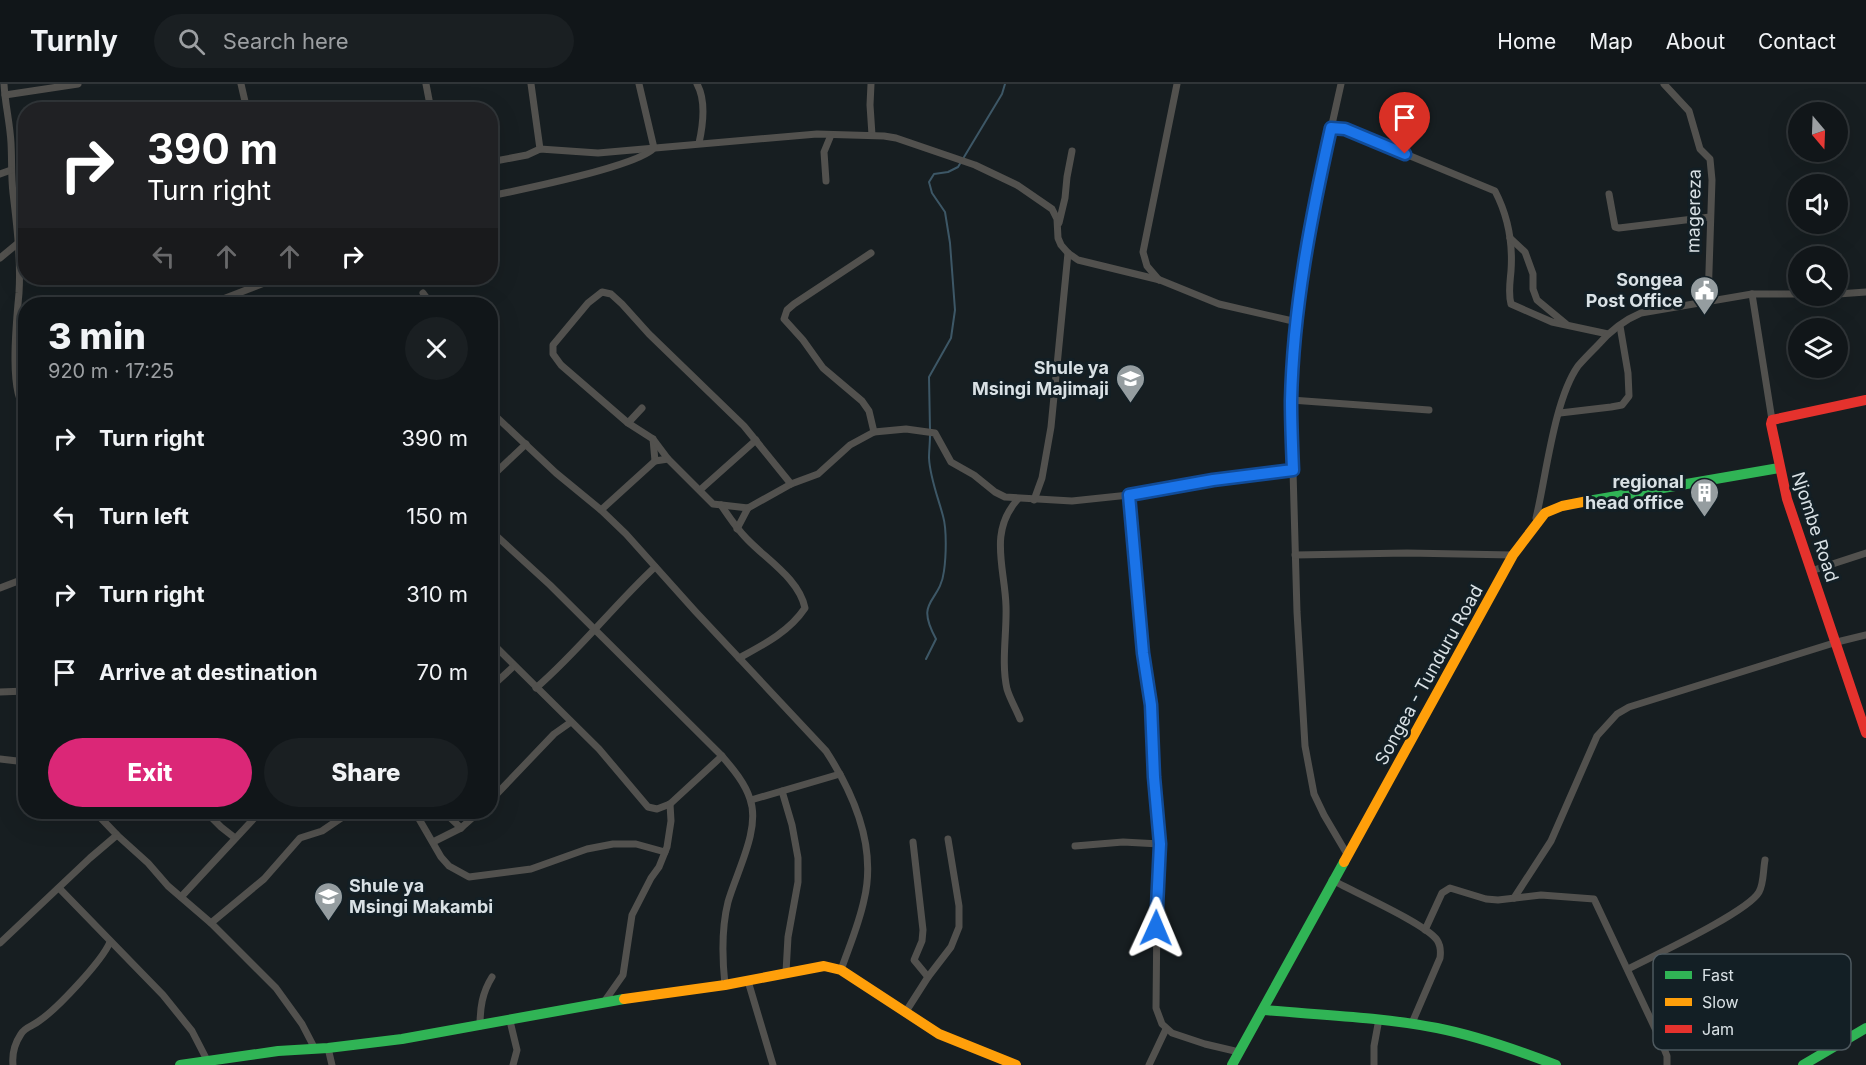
<!DOCTYPE html>
<html lang="en">
<head>
<meta charset="utf-8">
<style>
  :root { --surface:#111619; --page:#1a1f22; --text:#f1f3f6; --muted:#9c9fa2; --line:#303538; --accent:#db2777 }
  body { margin:0; font-family:Inter,sans-serif; background:var(--page); color:var(--text); height:100vh; display:flex; flex-direction:column; font-size:22px; white-space:nowrap }
  * { box-sizing:border-box; margin:0 }
  p { font-size:20px; color:var(--muted) }
  .icon { flex:none; width:33px; height:33px; fill:none; stroke:currentColor; stroke-width:2; stroke-linecap:round; stroke-linejoin:round }
  .map { position:relative; flex:1; overflow:hidden }
  .drawer { position:absolute; left:18px; top:213px; width:480px; height:522px; display:flex; flex-direction:column; background:var(--surface); border-radius:24px; box-shadow:0 6px 24px #0002,0 0 0 2px var(--line) }
  .drawer>* { flex:none }
  .guide { position:absolute; left:18px; top:18px; width:480px; height:183px; border-radius:24px; box-shadow:0 6px 24px #0002,0 0 0 2px var(--line); background:#202124; color:#fff; overflow:hidden }
  .needle { width:39px; rotate:161deg }
  .fabs { position:absolute; left:1788px; top:18px; display:grid; gap:12px }
  .fabs a { display:grid; place-items:center; width:60px; height:60px; border-radius:50%; background:var(--surface); box-shadow:0 6px 24px #0002,0 0 0 2px var(--line); font-size:30px }
  .pin { position:absolute; display:grid; place-items:center; width:51px; height:51px; color:#fff; margin:-62px -26px; border-radius:50% 50% 50% 0; rotate:-45deg; box-shadow:0 0 6px #0007 }
  .pin .icon { rotate:45deg }
  .me { position:absolute; width:66px; margin:-33px; rotate:1deg; stroke-linejoin:round; filter:drop-shadow(0 0 4px #0008) }
  .turn { display:flex; align-items:center; gap:21px; height:126px; padding:0 30px; font-size:27px }
  .turn .icon { width:78px; height:78px; stroke-width:2.5 }
  .turn b { display:block; font-size:42px; line-height:51px }
  .lanes { display:flex; align-items:center; height:57px; padding:0 30px; background:#0003; justify-content:center; gap:30px; direction:ltr }
  .lanes .off { opacity:.35 }
  .round { display:grid; place-items:center; flex:none; width:63px; height:63px; border-radius:32px; background:var(--page) }
  .overview { display:flex; align-items:center; justify-content:space-between; height:102px; padding:0 30px }
  h1 { font-size:36px; font-weight:800; line-height:45px }
  .primary-button { display:flex; gap:12px; margin-top:auto; padding:12px 30px }
  .primary-button a { flex:1; height:69px; border-radius:36px; background:var(--accent); color:#fff; font-size:24px; font-weight:800; line-height:69px; text-align:center }
  .primary-button a+a { background:var(--page); color:var(--text) }
  ul { padding:0; list-style:none }
  li { display:flex; align-items:center; gap:18px; height:78px; padding:0 30px }
  li div { flex:1 }
  li b { display:block; font-size:22px }
  li em { font-style:normal }
  header { display:flex; align-items:center; gap:36px; box-sizing:border-box; height:84px; padding:0 30px; background:var(--surface); border-bottom:2px solid var(--line) }
  header strong { font-size:28px }
  nav { display:flex; gap:33px; margin-inline-start:auto; font-size:21px }
  .search { width:420px; height:54px; background:var(--page); display:flex; align-items:center; gap:15px; box-sizing:border-box; padding:0 21px; border-radius:33px; color:var(--muted); font-size:22px }
  .map>svg:first-child { display:block }
  .lines { fill:none; stroke-linecap:round; stroke-linejoin:round }
  .stream { stroke:#3d5766; stroke-width:2 }
  .street { stroke:#52514e; stroke-width:7 }
  .fast { stroke:#30b455; stroke-width:10 }
  .slow { stroke:#ff9f0a; stroke-width:10 }
  .jam { stroke:#e5322d; stroke-width:10 }
  .route-casing { stroke:#114b97; stroke-width:15 }
  .route { stroke:#1a73e8; stroke-width:10 }
  .labels { text-anchor:middle; stroke-width:6; stroke-linejoin:round; paint-order:stroke }
  .street-label { font-size:18px; fill:#d9e1e5; stroke:#131f25 }
  .poi-label { font-size:18px; font-weight:bold; fill:#d9e1e5; stroke:#131f25; text-anchor:end }
  .key { fill:#131f25; stroke:#4e595f; stroke-width:1.5 }
  .key-label { font-size:16px; fill:#d9e1e5 }
</style>
</head>
<body>
<header>
<strong>Turnly</strong>
<div class="search"><svg class="icon" aria-label="search" viewBox="0 0 24 24"><circle cx="10" cy="10" r="6"/><path d="M15 15l6 6"/></svg>Search here</div>
<nav><a>Home</a><a>Map</a><a>About</a><a>Contact</a></nav>
</header>
<div class="map">
<svg width="1866" height="981" viewBox="0 0 1866 981">
  <rect width="100%" height="100%" fill="#171e21"/>
  <g class="lines">
    <g class="stream">
      <path d="M930,346l-1,-53 22,-39 4,-28 -5,-67 -5,-31 -13,-19 -3,-11 5,-8 14,-2 10,-5 44,-73 3,-10"/>
      <path d="M926,575l10,-20c-22,-40 4,-35 8,-68 2,-14 3,-41 -1,-55 -5,-19 -13,-38 -14,-58 0,-7 1,-15 1,-23"/>
    </g>
    <g class="street">
      <path d="M4,0c1,20 6,39 7,59 1,17 0,33 2,50 4,33 8,67 6,100 -2,23 -11,101 7,116"/>
      <path d="M241,0l6,26"/>
      <path d="M426,0l5,26"/>
      <path d="M531,0l9,65"/>
      <path d="M697,0c9,16 6,41 2,59"/>
      <path d="M871,0l-1,21 2,30"/>
      <path d="M1341,0l-25,112 -7,41 -12,85 -6,78 6,212 8,134 9,48 10,21 23,39"/>
      <path d="M1664,0l25,27 11,38 10,10 2,21 -4,121"/>
      <path d="M5,11l73,-11"/>
      <path d="M410,26l9,-3 10,3"/>
      <path d="M1331,44l14,1 150,62c13,25 18,52 16,80 -1,12 -3,22 0,33l41,18 56,12"/>
      <path d="M490,78l37,-7 13,-6 58,4 219,-19 67,2 12,2 79,27 42,20 35,24 5,10 1,19 3,7 7,8 10,7 82,20 59,24 78,18"/>
      <path d="M0,90l11,-4"/>
      <path d="M826,97l-2,-29 7,-17"/>
      <path d="M1609,110l6,33 4,1 91,-11"/>
      <path d="M490,112c30,-6 148,-30 164,-48l-15,-64"/>
      <path d="M1059,139l6,-25 2,-21 5,-26"/>
      <path d="M1510,154l15,14 8,22v15l4,11 29,24"/>
      <path d="M871,169l-77,51 -7,6 -3,9 19,21 20,28 39,33 7,10 5,21"/>
      <path d="M0,174l17,-14"/>
      <path d="M1159,196l-12,-14 -4,-14 34,-168"/>
      <path d="M423,209l8,11"/>
      <path d="M1752,210l20,126"/>
      <path d="M1838,210l28,-2"/>
      <path d="M210,220l67,-26"/>
      <path d="M16,257l10,-2"/>
      <path d="M1291,316l138,10"/>
      <path d="M490,327l66,62 45,37 25,24 69,77 131,140c28,43 51,96 38,149 -5,24 -15,47 -23,70"/>
      <path d="M1560,329l51,-6 11,-2 7,-9 -1,-23 -8,-47"/>
      <path d="M628,339l14,-15"/>
      <path d="M653,355l2,22"/>
      <path d="M668,375l45,45 35,4 43,-24 27,-10 32,-29 24,-13 32,-3 29,4 16,29 23,13 21,17 10,5 67,4 57,-6"/>
      <path d="M490,394l36,-34"/>
      <path d="M700,406l56,-50"/>
      <path d="M1018,415c-30,33 -13,69 -12,107 1,26 -5,57 1,83 3,10 9,20 13,30"/>
      <path d="M1034,416l8,-22 9,-51 17,-174"/>
      <path d="M721,421c8,12 16,24 26,34 20,21 52,40 58,69 -16,24 -42,37 -66,50"/>
      <path d="M601,426l54,-49 13,-2 -15,-20 -25,-16 -67,-58 -8,-11v-9l35,-42 14,-11 9,2 11,10 27,30 95,92 47,58"/>
      <path d="M1536,434c10,-41 18,-118 42,-152 6,-7 13,-14 19,-20 12,-14 27,-26 44,-33l111,-19h46"/>
      <path d="M737,445l11,-21"/>
      <path d="M490,446l60,55 172,171c11,13 23,27 28,43 11,30 -14,74 -22,103 -7,28 -6,55 -3,83"/>
      <path d="M1295,471l112,-2 106,2"/>
      <path d="M1811,487l55,-18"/>
      <path d="M0,504l26,-10"/>
      <path d="M490,557l109,108 49,58 9,2 13,-5 52,-48"/>
      <path d="M490,604l24,-22"/>
      <path d="M536,604c43,-37 78,-83 119,-121"/>
      <path d="M0,608l26,-1"/>
      <path d="M0,675l26,3"/>
      <path d="M782,707l10,34 6,33v24l-10,55 -2,35"/>
      <path d="M751,716l89,-26"/>
      <path d="M490,717l64,-67 17,-12"/>
      <path d="M95,728l22,23 31,28 20,23 43,37 65,65 26,36 13,25"/>
      <path d="M206,728l15,15 14,11"/>
      <path d="M415,728l26,45 8,9 20,11 62,-8 56,-20 26,-5h23l29,8"/>
      <path d="M444,728l17,16"/>
      <path d="M433,758l28,-14 18,-16"/>
      <path d="M913,758l10,88 -1,11 -8,19 14,17"/>
      <path d="M1075,762l48,-4 37,2"/>
      <path d="M1332,796c22,12 94,44 105,60 4,6 4,11 3,18l-28,65"/>
      <path d="M59,804l104,107 29,36 15,29"/>
      <path d="M181,813l79,-85"/>
      <path d="M1514,814l37,-57 46,-105 20,-22 12,-7 208,-65 29,-7"/>
      <path d="M211,839l53,-44 36,-41 22,-7 28,-19"/>
      <path d="M1425,846l17,-37 8,-5 36,11 12,1 43,-5 53,4 66,140 7,17v9"/>
      <path d="M0,859l90,-85 27,-23"/>
      <path d="M1628,885c25,-13 120,-57 131,-77 5,-9 4,-22 6,-32"/>
      <path d="M748,897l25,84"/>
      <path d="M604,918l19,-27 9,-60 19,-37 8,-11 8,-20 4,-26 -1,-17"/>
      <path d="M905,929l23,-36 23,-30 8,-20v-21l-11,-67"/>
      <path d="M510,937l7,29 -4,15"/>
      <path d="M480,942c0,-18 2,-33 12,-49"/>
      <path d="M328,964l4,17"/>
      <path d="M1239,968l-34,-8 -33,-11 -10,-9 -6,-16 1,-98 3,-66 -6,-67 -3,-72 -8,-52 -14,-158 84,-15 80,-10"/>
      <path d="M13,981c-1,-10 2,-22 8,-31 4,-7 12,-8 18,-13 18,-12 63,-60 71,-79"/>
      <path d="M1149,981l17,-36"/>
      <path d="M1374,981v-19l5,-27"/>
    </g>
    <g class="fast">
      <path d="M1588,417l191,-33"/>
      <path d="M1263,926c58,5 117,7 174,18 41,8 80,22 119,37"/>
      <path d="M180,981l98,-14 50,-3 74,-9 222,-40"/>
      <path d="M1232,981l112,-203"/>
      <path d="M1803,981l63,-37"/>
    </g>
    <g class="slow">
      <path d="M1344,778l169,-307 32,-42 17,-7 26,-5"/>
      <path d="M624,915l101,-14 99,-19 17,4 98,64 77,31"/>
    </g>
    <path class="jam" d="M1866,316l-94,20 -1,4 16,75 79,234"/>
  </g>
  <g class="lines">
    <defs>
      <path id="route" d="M1156,844l4,-84 -6,-67 -3,-72 -8,-52 -14,-158 84,-15 80,-10c-1,-23 -2,-47 -2,-69 2,-92 20,-184 40,-273l14,1 60,25"/>
    </defs>
    <use href="#route" class="route-casing"/>
    <use href="#route" class="route"/>
  </g>
  <defs>
    <symbol id="civic-pin" viewBox="-11 -11 22 30"><path d="M0 17L-7.5 6A9.5 9.5 0 1 1 7.5 6Z" fill="#959da0" stroke="#131f25"/><path d="M-.6-6.5H3V-4.5H.6V-3L4-1V1h2V6H-6V1h2V-1L-.6-3ZM-1.2 2.5V6h2.4V2.5Z" fill="#fff"/></symbol>
    <symbol id="school-pin" viewBox="-11 -11 22 30"><path d="M0 17L-7.5 6A9.5 9.5 0 1 1 7.5 6Z" fill="#959da0" stroke="#131f25"/><path d="M0-5L7-2L0 1L-7-2ZM-4 1L0 2.5L4 1V4Q0 6-4 4Z" fill="#fff"/></symbol>
    <symbol id="building-pin" viewBox="-11 -11 22 30"><path d="M0 17L-7.5 6A9.5 9.5 0 1 1 7.5 6Z" fill="#959da0" stroke="#131f25"/><path d="M-4-6H4V6H1V3H-1V6H-4ZM-2.5-4.3h1.7v1.8h-1.7ZM.8-4.3h1.7v1.8H.8ZM-2.5-1h1.7V.8h-1.7ZM.8-1h1.7V.8H.8Z" fill="#fff"/></symbol>
  </defs>
  <g fill-rule="evenodd">
    <use href="#civic-pin" x="1688" y="190" width="33" height="45"/>
    <use href="#school-pin" x="1114" y="278" width="33" height="45"/>
    <use href="#building-pin" x="1688" y="392" width="33" height="45"/>
    <use href="#school-pin" x="312" y="796" width="33" height="45"/>
  </g>
  <g class="labels">
    <g class="street-label">
      <text transform="translate(1694 127) rotate(-89)" y="6">magereza</text>
      <text transform="translate(1815 443) rotate(72)" y="6">Njombe Road</text>
      <text transform="translate(1429 591) rotate(-61)" y="6">Songea - Tunduru Road</text>
    </g>
    <g class="poi-label">
      <text x="1683" y="202">Songea<tspan x="1683" dy="21">Post Office</tspan></text>
      <text x="1109" y="290">Shule ya<tspan x="1109" dy="21">Msingi Majimaji</tspan></text>
      <text x="1684" y="404">regional<tspan x="1684" dy="21">head office</tspan></text>
      <text x="349" y="808" text-anchor="start">Shule ya<tspan x="349" dy="21">Msingi Makambi</tspan></text>
    </g>
  </g>
  <rect x="1653" y="870" width="198" height="96" rx="9" class="key"/>
  <rect x="1665" y="887" width="27" height="8" fill="#30b455"/>
  <rect x="1665" y="914" width="27" height="8" fill="#ff9f0a"/>
  <rect x="1665" y="941" width="27" height="8" fill="#e5322d"/>
  <g class="key-label">
    <text x="1702" y="897">Fast</text>
    <text x="1702" y="924">Slow</text>
    <text x="1702" y="951">Jam</text>
  </g>
</svg>
<div class="fabs">
<a><svg class="needle" viewBox="-14 -14 28 28"><path d="M0-13l5 13h-10z" fill="#e53935"/><path d="M0 13l5-13h-10z" fill="#9c9fa2"/></svg></a>
<a><svg class="icon" aria-label="sound" viewBox="0 0 24 24"><path d="M4 9h4l5-4v14l-5-4H4zM17 9q2 3 0 6"/></svg></a>
<a><svg class="icon" aria-label="search" viewBox="0 0 24 24"><circle cx="10" cy="10" r="6"/><path d="M15 15l6 6"/></svg></a>
<a><svg class="icon" aria-label="layers" viewBox="0 0 24 24"><path d="M12 4l9 5-9 5-9-5zM3 14l9 5 9-5"/></svg></a>
</div>
<div class="pin" style="left:1405px;top:70px;background:#d93025"><svg class="icon" aria-label="arrive" viewBox="0 0 24 24"><path d="M6 21V4h12l-3 4 3 4H6"/></svg></div>
<svg class="me" style="left:1156px;top:844px" viewBox="-20 -20 40 40"><path d="M0-17L14 15 0 8-14 15z" fill="#1a73e8" stroke="#fff" stroke-width="4"/></svg>
<div class="guide">
<div class="turn"><svg class="icon" aria-label="right" viewBox="0 0 24 24"><path d="M7 20v-9h11M14 6l5 5-5 5"/></svg><div><b>390 m</b>Turn right</div></div>
<div class="lanes"><svg class="icon off" aria-label="left" viewBox="0 0 24 24"><path d="M17 20v-9H6M10 6l-5 5 5 5"/></svg><svg class="icon off" aria-label="ahead" viewBox="0 0 24 24"><path d="M12 20V5M6 11l6-6 6 6"/></svg><svg class="icon off" aria-label="ahead" viewBox="0 0 24 24"><path d="M12 20V5M6 11l6-6 6 6"/></svg><svg class="icon" aria-label="right" viewBox="0 0 24 24"><path d="M7 20v-9h11M14 6l5 5-5 5"/></svg></div>
</div>
<section class="drawer">
<div class="overview"><div><h1>3 min</h1><p>920 m · 17:25</p></div><a class="round"><svg class="icon" aria-label="close" viewBox="0 0 24 24"><path d="M6 6l12 12M18 6L6 18"/></svg></a></div>
<ul>
<li><svg class="icon" aria-label="right" viewBox="0 0 24 24"><path d="M7 20v-9h11M14 6l5 5-5 5"/></svg><div><b>Turn right</b></div><em>390 m</em></li>
<li><svg class="icon" aria-label="left" viewBox="0 0 24 24"><path d="M17 20v-9H6M10 6l-5 5 5 5"/></svg><div><b>Turn left</b></div><em>150 m</em></li>
<li><svg class="icon" aria-label="right" viewBox="0 0 24 24"><path d="M7 20v-9h11M14 6l5 5-5 5"/></svg><div><b>Turn right</b></div><em>310 m</em></li>
<li><svg class="icon" aria-label="arrive" viewBox="0 0 24 24"><path d="M6 21V4h12l-3 4 3 4H6"/></svg><div><b>Arrive at destination</b></div><em>70 m</em></li>
</ul>
<div class="primary-button"><a>Exit</a><a>Share</a></div>
</section>
</div>
</body>
</html>
